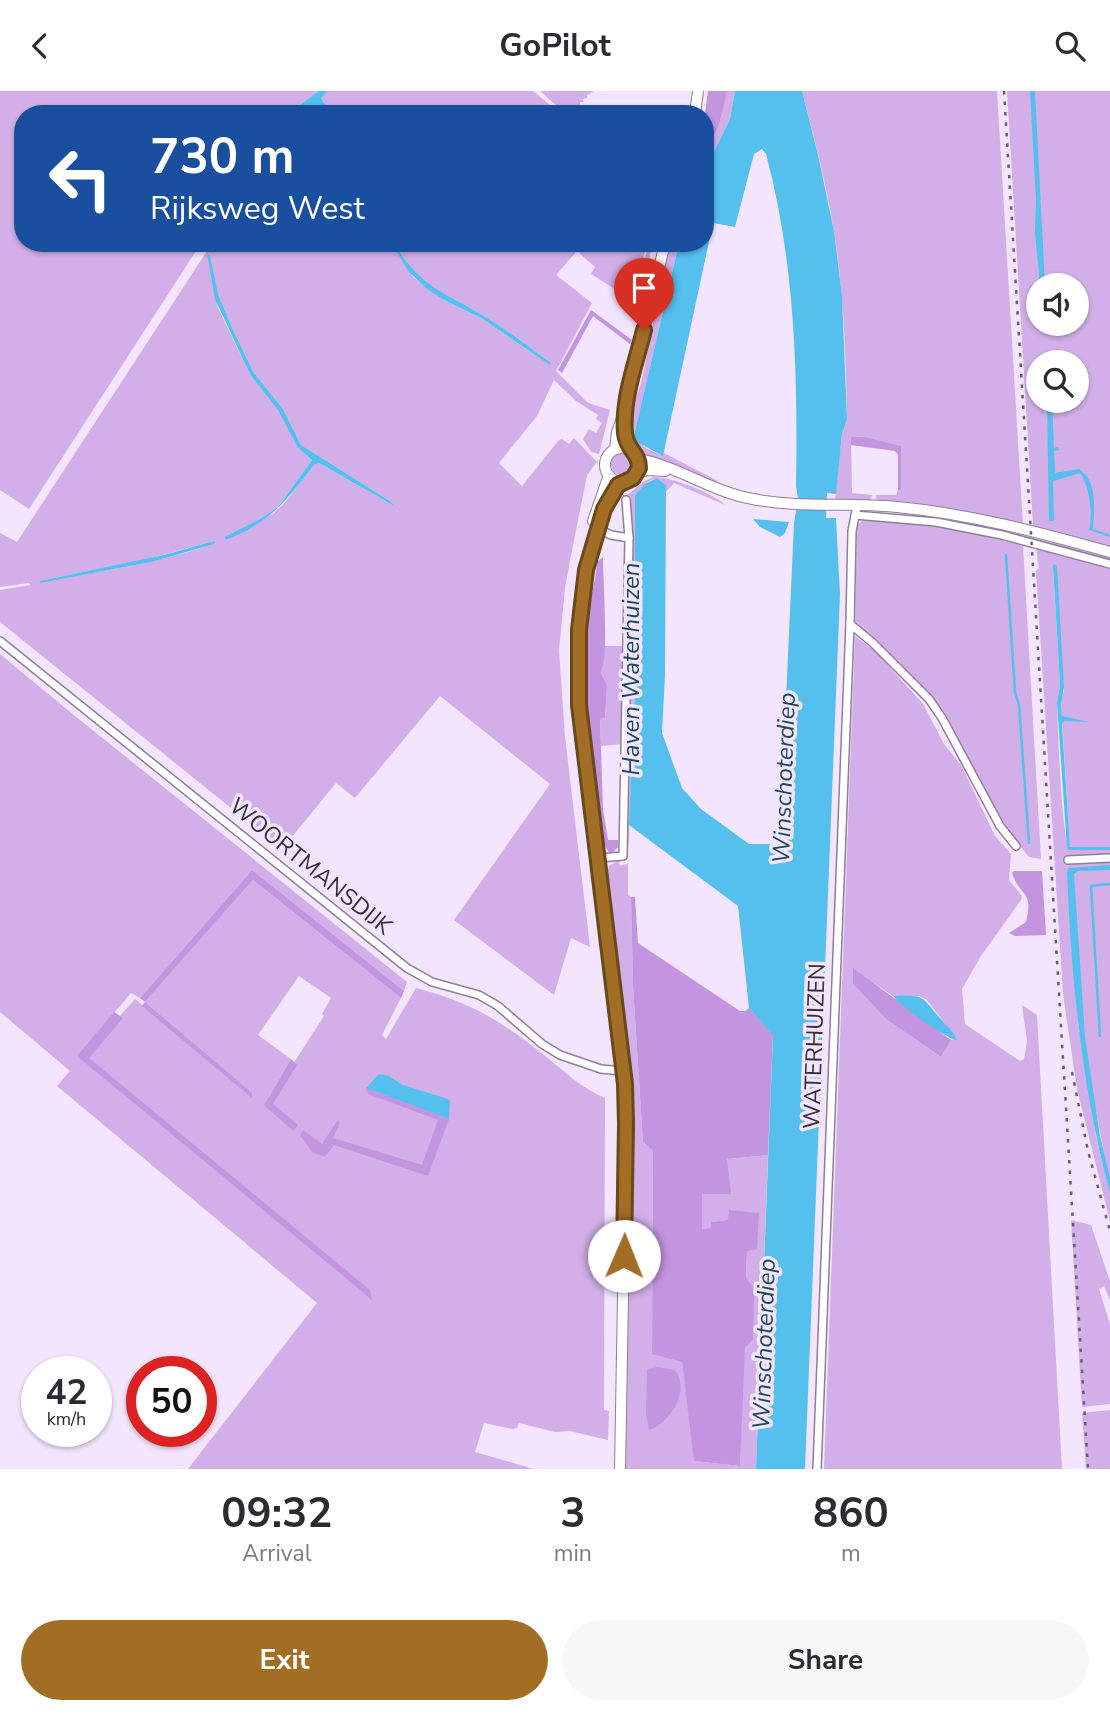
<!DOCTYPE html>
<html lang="en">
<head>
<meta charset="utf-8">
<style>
  :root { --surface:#fff; --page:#f7f7f7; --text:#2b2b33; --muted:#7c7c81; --accent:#a26e26 }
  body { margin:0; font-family:"Nunito Sans",sans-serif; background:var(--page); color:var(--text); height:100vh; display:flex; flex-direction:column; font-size:26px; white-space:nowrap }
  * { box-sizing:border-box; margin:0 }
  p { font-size:23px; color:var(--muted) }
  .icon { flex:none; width:38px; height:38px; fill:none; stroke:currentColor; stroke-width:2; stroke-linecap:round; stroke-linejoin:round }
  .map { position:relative; height:1378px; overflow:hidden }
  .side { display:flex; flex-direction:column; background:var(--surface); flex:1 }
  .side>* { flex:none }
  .top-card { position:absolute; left:14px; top:14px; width:700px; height:147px; border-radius:28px; box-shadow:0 2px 5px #0004; background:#1a4fa0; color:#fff; overflow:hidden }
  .fabs { position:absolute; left:1026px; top:182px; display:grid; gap:14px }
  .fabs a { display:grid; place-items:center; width:63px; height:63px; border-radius:50%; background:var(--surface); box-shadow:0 2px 5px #0004; font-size:35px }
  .speed { position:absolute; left:21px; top:1265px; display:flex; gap:14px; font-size:35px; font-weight:700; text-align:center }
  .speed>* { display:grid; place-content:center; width:91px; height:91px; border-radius:50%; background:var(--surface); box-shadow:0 2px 5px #0004; line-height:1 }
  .speed small { font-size:18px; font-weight:400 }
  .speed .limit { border:10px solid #d22; background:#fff; color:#111 }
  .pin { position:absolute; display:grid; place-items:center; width:60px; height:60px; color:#fff; margin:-72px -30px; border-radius:50% 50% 50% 0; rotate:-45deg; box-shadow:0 0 7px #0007 }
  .pin .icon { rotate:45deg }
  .me { position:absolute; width:77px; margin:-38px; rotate:1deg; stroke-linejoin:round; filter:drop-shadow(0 0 5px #0008) }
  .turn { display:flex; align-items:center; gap:24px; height:147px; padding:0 21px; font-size:32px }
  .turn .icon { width:91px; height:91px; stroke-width:2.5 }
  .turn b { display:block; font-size:49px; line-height:60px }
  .eta { display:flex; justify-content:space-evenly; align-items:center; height:119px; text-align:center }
  .eta b { font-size:42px; font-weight:700; line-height:49px }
  .action { display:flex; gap:14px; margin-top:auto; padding:14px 21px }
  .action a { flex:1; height:80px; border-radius:42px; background:var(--accent); color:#fff; font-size:28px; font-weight:700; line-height:80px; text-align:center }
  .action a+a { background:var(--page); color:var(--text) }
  header { display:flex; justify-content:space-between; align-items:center; height:91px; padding:0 21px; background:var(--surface); font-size:32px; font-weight:700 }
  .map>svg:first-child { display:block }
  .green { fill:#d2afe8; fill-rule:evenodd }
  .forest { fill:#c394e0 }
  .water { fill:#55bfee }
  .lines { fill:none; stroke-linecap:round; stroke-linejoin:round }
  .stream { stroke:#55bfee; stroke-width:2.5 }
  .minor-casing { stroke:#8f7f9a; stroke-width:10 }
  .major-casing { stroke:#8f7f9a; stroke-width:12 }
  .minor { stroke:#fff; stroke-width:7 }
  .major { stroke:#fff; stroke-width:10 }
  .rail { stroke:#69606f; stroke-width:2.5; stroke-dasharray:3.5 7; stroke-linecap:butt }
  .route-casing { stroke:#694819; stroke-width:18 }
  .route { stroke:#a26e26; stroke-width:12 }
  .labels { text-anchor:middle; stroke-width:7; stroke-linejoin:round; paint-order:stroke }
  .street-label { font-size:23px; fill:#352e39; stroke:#f3e5fd }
  .water-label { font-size:24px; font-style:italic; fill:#1c495c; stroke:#f3e5fd }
</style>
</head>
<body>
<header><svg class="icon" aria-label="back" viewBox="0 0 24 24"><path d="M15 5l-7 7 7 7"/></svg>GoPilot<svg class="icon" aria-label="search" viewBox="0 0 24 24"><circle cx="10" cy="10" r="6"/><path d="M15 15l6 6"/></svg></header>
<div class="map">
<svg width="1110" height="1378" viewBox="0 0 1110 1378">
  <rect width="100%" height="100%" fill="#f3e5fd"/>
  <g class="green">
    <path d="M0,0h319l-32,23h-264v129h368l23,35 32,23 35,17 48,33 21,11c-24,-18 -47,-35 -73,-50 -42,-24 -55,-24 -83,-69h253l-10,41 1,1 11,-42h4l-15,61 -47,-30 4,-7 -18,-16 -21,24 36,28 -36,68 32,32 22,7 -11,44 -8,-2 -8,-13 6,-10 7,4 6,-10 -6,-4 2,-4 -22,-14 -22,-21 -17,36 -38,47 23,23 37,-46 3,-1 7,5 5,-6 23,24 -10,13 -17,85 -5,28 -6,62 6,87 25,210 -19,-9 -17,57 -100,-75 96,-136 -110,-88 -85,102 -19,-15 -54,66 -282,-227v-32l30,-5 -1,-2 -29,4v-54l17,9 190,-291h-11l-167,258 -29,-19zM208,162l10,41 15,36 21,43 29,36 18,36 89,56 6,6 -77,-44 -5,2 -28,36 -12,12 -49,27v-2l35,-19 18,-12 34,-47 -14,-12 -19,-38 -27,-33 -6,-11 -28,-58zM214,450l-3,4c-56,18 -113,28 -171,36l108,-22z"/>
    <path d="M328,0h205l23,19 1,-4 -17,-15h54l-7,4v3l-4,1v3h-3v12l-16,-2 -3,2h-230l-10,-16z"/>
    <path d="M727,0h8l-5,28 -25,51v-14l14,-31z"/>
    <path d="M802,0h195l26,434 -146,-22 -1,-8h20l2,-5 3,-1v-43l-50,-9 1,56 20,2 -3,8 -34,-2 7,-67 5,-15c-1,-62 -3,-125 -13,-187 -7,-47 -20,-94 -32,-141z"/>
    <path d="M1007,0h103v1093l-26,-135 -12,-180 -4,13 10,140 18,115 14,56v28l-33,-132 -14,-95 -27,-424 3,-1 -3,-21 18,3 -2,-18 -18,-5 -1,-4zM1038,194h38v39h-38zM1038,271h38v39h-38zM1053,475l11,125 -3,8 9,151c-9,-12 -12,-125 -13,-147l3,-18z"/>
    <path d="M670,152h9l-45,192c5,11 18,17 28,20l2,-2 54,28 -4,2c-21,-8 -69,-19 -82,-37 -2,-4 -4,-11 -4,-15 -1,-19 10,-34 14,-52 10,-45 15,-91 28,-136z"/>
    <circle cx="622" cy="373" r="11"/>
    <path d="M654,386c17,0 59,16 71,28l-51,-22 -8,9 -2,-9 -7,-5 -8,3 -14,14v191l-6,144 -1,19h-3l6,-301v-47l-4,-1 -1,-4 20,-16z"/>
    <path d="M863,428l56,4 73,14 31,9 18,313 -12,-2 -23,-28 -63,-119 -43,-47 -45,-42 2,-95z"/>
    <path d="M855,545l22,17 46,51 21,40 17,21 34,71 16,18 -2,26 13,16 -1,4 -40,56 -19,33 3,35 55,37 4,-2 3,-18 -5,-36 15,10 25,454h-238zM853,878l40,27h26l8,4 29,38 -5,2 -10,17 -55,-38 -33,-35z"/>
    <path d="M604,555h21l-2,98 -22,2 -1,-27 5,-1 2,-32 -6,-13 2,-5z"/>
    <path d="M0,563l70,58 337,270 -3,9 -152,-121 -112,128 -9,-5 -53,63 293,243 -287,-242 51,-58 118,96 -108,-93 108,-122 148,118 -19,37 4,4 30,-51c54,14 84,32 128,67 20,16 37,33 61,43l-1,312 5,1 -1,29 -38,-9 -15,1 -36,-9 -2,5 -4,1 -29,-6 -9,29 59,17h-346l129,-166 -260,-217 13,-15 -70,-59zM299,885l32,22 -9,16 2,2 -31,48 -28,39 26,-44 -33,-24z"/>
    <path d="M619,769l1,6 8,-3v32l3,2 2,90 10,155 10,9 -1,202 30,9 13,99 45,5 3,-101 2,-17 8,-8 2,-50 -9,-13 1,-27 -19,-30 -17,2 -1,6 -8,1v-35l25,-35 41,-4 -12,314h-132l4,-263 4,-60 -1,-62 -16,-101 -9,-106 3,-11z"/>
    <path d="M1071,1129l20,5 19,56v19l-6,-14 -5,3 11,35v80l-28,3z"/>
    <path d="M1110,1319v59h-24l-4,-56z"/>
  </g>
  <g class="forest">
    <path d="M708,0h19v2l-8,32 -14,31v-42z"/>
    <path d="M591,219l41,30 -2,4 -37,-28 -31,57 -4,-3z"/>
    <path d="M851,346h13l37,9v44h-3v-35l-3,-4 -44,-6z"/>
    <path d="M603,466c0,22 6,101 -2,116l6,13 -2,32 -5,1 3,90 5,31h10v7l-5,5h-4c-20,-23 -28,-187 -24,-222 2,-23 11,-45 12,-68z"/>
    <path d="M252,779l152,121 -3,7 -148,-118 -108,122 107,91v5l-110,-92 3,-4 -5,-4z"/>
    <path d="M1014,780h28l4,64 -31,1 -6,-3 17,-11c8,-33 -6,-24 -14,-49z"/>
    <path d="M631,806h4l3,46 102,68h5l4,-3 24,26 -5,121 -41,4 4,35h-29v35l8,-1 1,-6 17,-2 1,-10 30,3 -2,36 -10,2 -1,26 9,13 -2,50 -8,8 -5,118 -46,-5 -12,-99 -30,-8 1,-203 -10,-9 -10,-155z"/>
    <path d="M853,877l98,72 -10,17 -55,-38 -33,-35z"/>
    <path d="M114,921l9,6 -34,40 281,232 2,10 -295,-244z"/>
    <path d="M291,968l6,6 -24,39 25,21 -5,6 -29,-26z"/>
    <path d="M366,997l83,31 -21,57 -94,-31 -9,12 -13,-5 -12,-17 3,-5 19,14 15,-23 3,2 -7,15 89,27 16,-45 -70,-26z"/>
    <path d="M658,1276l17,3c16,20 -5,53 -26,60l-3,-16 1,-45z"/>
  </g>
  <g class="water">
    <path d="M319,0h9l-7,7 10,16h-6l-11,-9c-11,0 -16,9 -27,9z"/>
    <path d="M735,0h67l16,64 16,76 8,65 5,123 -5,15 -6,60 -9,-1 -1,25h10l4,76 -35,875h-49l17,-434 -24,-27 -11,-102 -109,-81 6,-139v-191l10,-11 12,-6 9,7 -1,190 -3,58 20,55 19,21 48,35h28l3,-11 14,-310 4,-24 -2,-13c2,-111 -1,-224 -30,-332l-4,-5 -8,5 -19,73 -22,-4 -50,233 -26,-14 -3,-7 45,-192h26v-73l25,-51z"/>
    <path d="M1030,0h5l10,194h-5l-5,-53 1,-33z"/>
    <path d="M391,152h3c30,49 49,47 93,75 22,13 42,29 63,44v3l-69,-47 -35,-17 -19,-12 -18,-17z"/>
    <path d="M207,163l3,2 8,38 15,36 21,43 29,36 18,36 89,56 6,6 -77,-44 -5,2c-27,35 -45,59 -89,75v-3l35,-18 18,-12 34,-47 -14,-12 -20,-38 -26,-33 -6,-11 -31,-67z"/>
    <path d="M1047,310h5l2,47 4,-1 1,3 -5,1 1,22 24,-4c19,12 15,41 14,60l17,6v2l-21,-7c4,-15 1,-43 -9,-57l-27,8 1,40h-5z"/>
    <path d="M753,428l36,3 -4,11 -5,4 -20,-10z"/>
    <path d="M214,450l1,2 -4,2 -60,17 -111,21v-2l124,-26z"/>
    <path d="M1055,473l2,2 7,121 -3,16 1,13 27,6 -25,-1 -2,3 8,123h40v3h-42l-1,-2 -10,-145 3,-18 -7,-120z"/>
    <path d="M1110,774v5l-33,1 -3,3 11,163 15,99 10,42v15c-28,-103 -39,-215 -43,-322l2,-3z"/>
    <path d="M893,905c32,-1 27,-1 47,22 6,7 13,13 17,22 -11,-1 -58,-35 -64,-44z"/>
    <path d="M379,983l10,2 14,9 45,14 2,2 -1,18 -83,-31z"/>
  </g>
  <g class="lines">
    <g class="stream">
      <path d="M1006,464l9,137 4,13 10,138"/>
      <path d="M1100,945l-9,-150 19,-2"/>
    </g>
    <defs>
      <g id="minor">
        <path d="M855,424l81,7 66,13 108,29"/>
        <path d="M597,437l14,7 18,3"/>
        <path d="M850,533l23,19 56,56 13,19 58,108 16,20"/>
        <path d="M0,550l407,327 25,14 47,13 19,11 44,38 18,11 41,14 22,2"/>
        <path d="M599,767l24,-2 6,-318 -3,-38"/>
        <path d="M1068,769l42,-2"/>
        <path d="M817,1378l33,-845 2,-93 5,-25"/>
      </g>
      <g id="major">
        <path d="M695,23l3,-23"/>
        <path d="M625,326v16l4,16"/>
        <circle cx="622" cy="374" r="17"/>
        <path d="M615,358l2,-17 8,-22 40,-167"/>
        <path d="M638,368c39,7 71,31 110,39 49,11 99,4 149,9 73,7 142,25 213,45"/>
        <path d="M637,382l10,-3 18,1"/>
        <path d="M593,430l16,-46"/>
        <path d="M620,1378l6,-346 -1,-39 -46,-379c-2,-42 -5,-94 7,-135 2,-5 4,-9 6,-15 5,-25 10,-55 29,-74"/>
      </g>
    </defs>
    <use href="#minor" class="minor-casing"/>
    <use href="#major" class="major-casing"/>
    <use href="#minor" class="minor"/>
    <use href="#major" class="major"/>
    <g class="rail">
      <path d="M1004,0l84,1378"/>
      <path d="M1072,981l16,79 22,80"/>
    </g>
  </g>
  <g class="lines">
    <defs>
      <path id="route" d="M624,1165l2,-133 -1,-39 -46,-379v-75l7,-60 18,-61 14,-24 15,-7 6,-10c0,-16 -12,-17 -14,-35 -3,-34 11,-70 19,-103"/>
    </defs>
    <use href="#route" class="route-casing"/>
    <use href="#route" class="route"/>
  </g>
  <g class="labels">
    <g class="street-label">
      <text transform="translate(311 775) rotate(39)" y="8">WOORTMANSDIJK</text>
      <text transform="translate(814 955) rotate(-88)" y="8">WATERHUIZEN</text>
    </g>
    <g class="water-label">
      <text transform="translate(631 578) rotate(-90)" y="8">Haven Waterhuizen</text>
      <text transform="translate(784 687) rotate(-88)" y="8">Winschoterdiep</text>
      <text transform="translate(764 1253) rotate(-88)" y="8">Winschoterdiep</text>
    </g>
  </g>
</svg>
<div class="fabs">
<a><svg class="icon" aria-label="sound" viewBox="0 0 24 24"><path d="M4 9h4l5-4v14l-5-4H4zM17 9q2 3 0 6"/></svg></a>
<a><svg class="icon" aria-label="search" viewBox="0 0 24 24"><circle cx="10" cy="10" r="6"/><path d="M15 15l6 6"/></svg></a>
</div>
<div class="speed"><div>42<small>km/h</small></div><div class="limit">50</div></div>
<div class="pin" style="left:644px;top:239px;background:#d93025"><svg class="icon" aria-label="arrive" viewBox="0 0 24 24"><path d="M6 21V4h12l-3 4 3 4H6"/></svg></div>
<svg class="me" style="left:624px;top:1165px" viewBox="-20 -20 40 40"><circle r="19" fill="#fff"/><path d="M0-13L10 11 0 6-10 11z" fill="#a26e26"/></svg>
<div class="top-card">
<div class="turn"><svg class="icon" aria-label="left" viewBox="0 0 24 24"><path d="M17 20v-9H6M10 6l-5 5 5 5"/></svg><div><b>730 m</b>Rijksweg West</div></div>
</div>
</div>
<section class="side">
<div class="eta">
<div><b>09:32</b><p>Arrival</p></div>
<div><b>3</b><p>min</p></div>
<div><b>860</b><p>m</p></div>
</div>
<div class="action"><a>Exit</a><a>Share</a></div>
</section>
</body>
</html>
